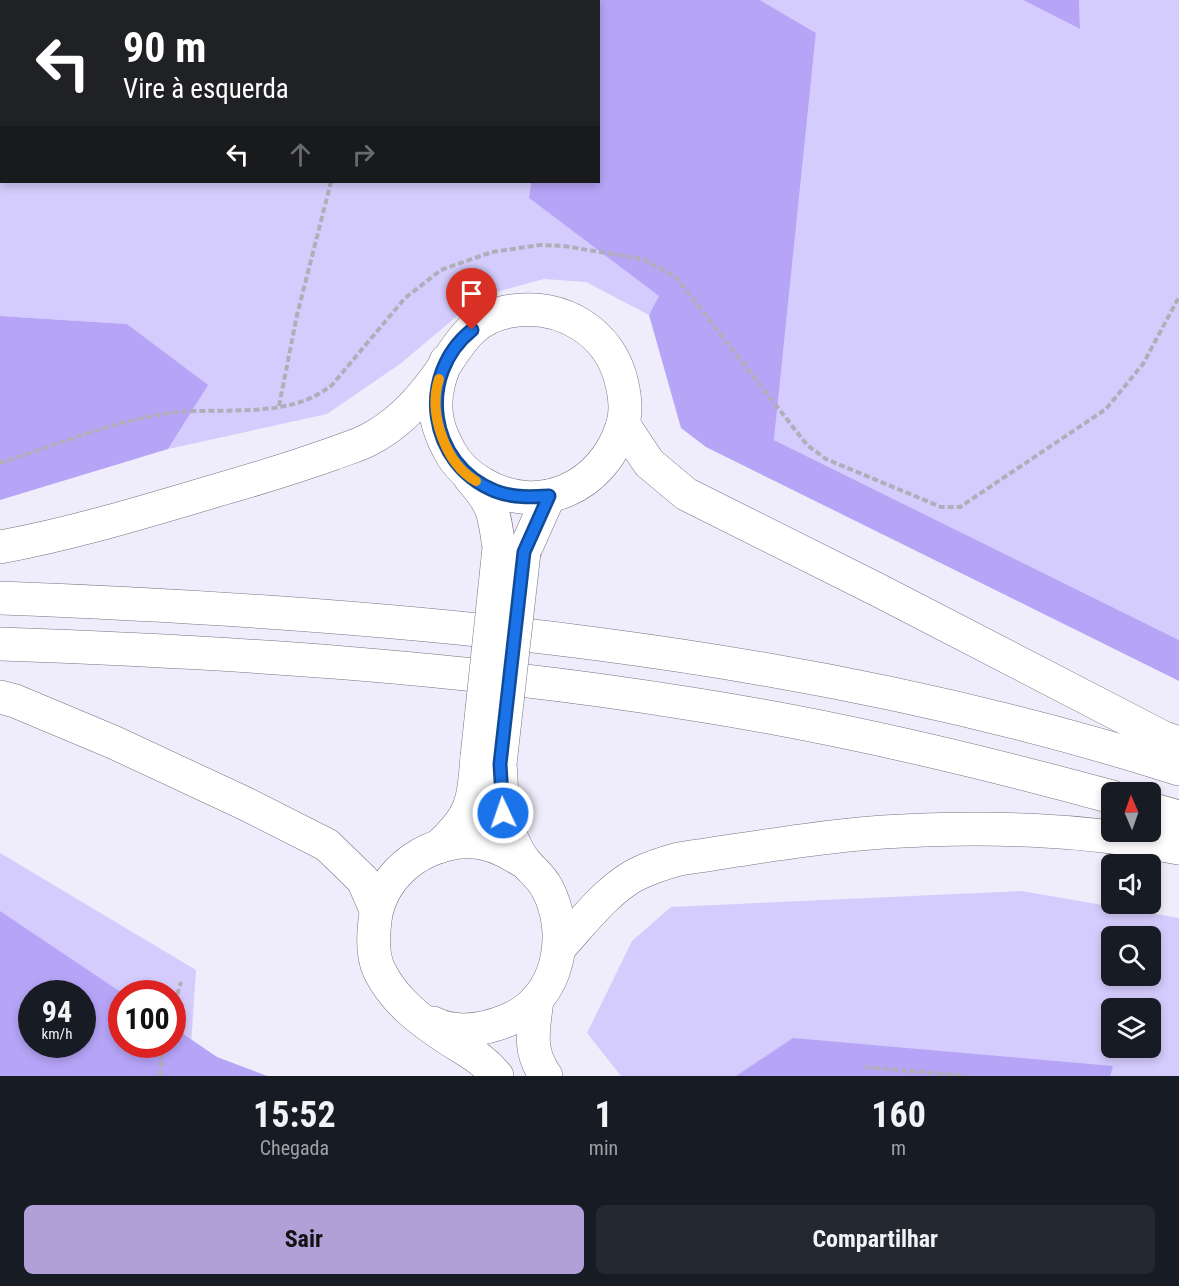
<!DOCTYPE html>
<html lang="pt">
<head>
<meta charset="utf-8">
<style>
  :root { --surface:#171b24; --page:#242831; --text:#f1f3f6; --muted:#9ea1a6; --accent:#b0a0d7 }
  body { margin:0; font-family:"Roboto Condensed",sans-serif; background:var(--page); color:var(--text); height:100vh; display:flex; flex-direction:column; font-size:22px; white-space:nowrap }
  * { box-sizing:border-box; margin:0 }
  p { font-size:20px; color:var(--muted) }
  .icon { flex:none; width:33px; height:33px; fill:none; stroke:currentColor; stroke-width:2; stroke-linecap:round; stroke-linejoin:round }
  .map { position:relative; height:1076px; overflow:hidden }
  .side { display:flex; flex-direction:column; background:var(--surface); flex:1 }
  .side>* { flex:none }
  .banner { position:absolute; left:0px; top:0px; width:600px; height:183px; box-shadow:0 3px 9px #0003; background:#202124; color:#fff; overflow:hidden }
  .needle { width:39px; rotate:358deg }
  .buttons { position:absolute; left:1101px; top:782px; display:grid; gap:12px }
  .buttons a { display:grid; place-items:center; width:60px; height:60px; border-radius:9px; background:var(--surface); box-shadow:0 3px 9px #0003; font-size:30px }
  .speed { position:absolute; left:18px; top:980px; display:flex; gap:12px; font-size:30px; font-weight:700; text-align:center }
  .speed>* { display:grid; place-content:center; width:78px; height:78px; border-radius:50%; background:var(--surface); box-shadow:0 3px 9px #0003; line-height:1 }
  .speed small { font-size:15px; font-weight:400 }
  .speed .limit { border:9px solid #d22; background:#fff; color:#111 }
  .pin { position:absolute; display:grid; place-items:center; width:51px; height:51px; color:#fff; margin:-62px -26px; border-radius:50% 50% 50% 0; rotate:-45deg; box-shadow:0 0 6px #0007 }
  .pin .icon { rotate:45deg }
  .me { position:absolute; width:66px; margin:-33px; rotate:357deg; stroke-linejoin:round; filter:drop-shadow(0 0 4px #0008) }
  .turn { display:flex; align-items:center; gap:21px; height:126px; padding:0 24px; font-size:27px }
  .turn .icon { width:78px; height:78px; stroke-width:2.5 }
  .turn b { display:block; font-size:42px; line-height:51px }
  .lanes { display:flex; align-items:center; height:57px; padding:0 24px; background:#0003; justify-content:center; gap:30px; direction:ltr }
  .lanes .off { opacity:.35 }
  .eta { display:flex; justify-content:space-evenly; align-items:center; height:102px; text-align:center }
  .eta b { font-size:36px; font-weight:700; line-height:42px }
  .action { display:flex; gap:12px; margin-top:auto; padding:12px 24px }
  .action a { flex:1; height:69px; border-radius:9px; background:var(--accent); color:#111; font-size:24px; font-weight:700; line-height:69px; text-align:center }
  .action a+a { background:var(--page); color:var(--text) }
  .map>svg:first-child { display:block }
  .green { fill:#d4ccfc; fill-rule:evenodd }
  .forest { fill:#b6a4f7; fill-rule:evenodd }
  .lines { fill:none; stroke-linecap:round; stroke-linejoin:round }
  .highway-casing { stroke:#767481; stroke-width:34 }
  .path { stroke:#b0aeb9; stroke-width:4; stroke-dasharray:6 3; stroke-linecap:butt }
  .highway { stroke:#fff; stroke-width:33 }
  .highway-bridge-casing { stroke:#767481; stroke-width:34; stroke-linecap:butt }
  .highway-bridge { stroke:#fff; stroke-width:33 }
  .route-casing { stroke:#114b97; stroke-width:15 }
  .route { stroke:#1a73e8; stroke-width:10 }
  .slow { stroke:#f59e0b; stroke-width:10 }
</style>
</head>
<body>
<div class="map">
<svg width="1179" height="1076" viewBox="0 0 1179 1076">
  <rect width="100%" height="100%" fill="#efedfb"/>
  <g class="green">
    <path d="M0,0h546l-544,2v180h529l-2,16 131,98 -11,19 -63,-33 -42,-3 -63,17 -81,68 -73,50 -159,35 39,-64 -80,-61 -127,-8z"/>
    <path d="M760,0h263l57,29 -1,-29h100v640l-405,-200 42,-407z"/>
    <path d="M0,853l196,117 -7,106h-189zM32,993h50v51h-50zM122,993h50v51h-50z"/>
    <path d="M1021,891l158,27v158h-558l-34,-43 45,-92 39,-34zM1112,936h38v39h-38zM1112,1008h38v39h-38z"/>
  </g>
  <g class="forest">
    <path d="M546,0h214l56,33 -42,407 405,200v41l-473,-234 -25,-19 -32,-113 10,-19 -130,-98 2,-16h67v-180z"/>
    <path d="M1023,0h56l1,29z"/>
    <path d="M0,316l127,8 81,61 -40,64 -168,51z"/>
    <path d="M0,911l122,82v51h50l1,-17 44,30 50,19h-267zM32,993h50v51h-50z"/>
    <path d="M793,1038l320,28 -3,10h-374z"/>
  </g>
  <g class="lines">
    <defs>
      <g id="highway">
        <path d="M623,424l26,39 37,31 192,96 286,148 15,5"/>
        <path d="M470,478c24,27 24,34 29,70"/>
        <path d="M0,547c77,-14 153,-38 228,-60 35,-10 70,-21 104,-33 12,-5 25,-8 36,-14 28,-14 50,-37 68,-62 22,-30 32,-60 75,-67 51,-8 100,21 111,73 3,13 5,29 0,43 -19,60 -83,90 -139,57 -14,-8 -27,-20 -34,-34 -7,-13 -13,-27 -13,-41 -1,-18 4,-32 10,-48"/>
        <path d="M524,552l25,-56"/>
        <path d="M0,598c397,15 799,50 1179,171"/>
        <path d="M0,644c231,8 464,23 692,60 142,22 281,55 420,93"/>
        <path d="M0,697l15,4 98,41 131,61 83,42 36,35 13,30"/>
        <path d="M1150,809l29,8"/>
        <path d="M438,847c35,-32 35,-44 39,-90"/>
        <path d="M560,947c23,-25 45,-55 75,-72 14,-7 29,-12 44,-16 68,-10 136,-22 204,-27 100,-6 198,-4 296,16"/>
        <path d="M537,999c-3,29 -10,51 9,77"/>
        <path d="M433,1023c24,12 53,6 75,-3 52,-22 63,-87 39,-132 -5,-10 -14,-17 -21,-25 -7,-8 -13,-21 -17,-32 -8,-21 -7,-44 -9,-67"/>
        <path d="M497,1076c-15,-18 -28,-24 -47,-36 -29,-19 -56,-39 -71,-70 -7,-15 -6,-34 -4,-50 6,-50 58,-85 107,-77 16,3 29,11 42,19"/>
      </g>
    </defs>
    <use href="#highway" class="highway-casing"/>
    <g class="path">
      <path d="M356,2v-2"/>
      <path d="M279,406l18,-91 34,-133"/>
      <path d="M0,463c53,-17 109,-40 163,-49 55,-9 123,8 169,-29l73,-87 36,-28 51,-18 48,-7 24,1 78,13 33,17 132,169 19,14 115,48h19l146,-98 37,-45 36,-67"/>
      <path d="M172,1012l9,-30"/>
      <path d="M865,1067l101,9"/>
      <path d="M160,1076l3,-32"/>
    </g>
    <use href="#highway" class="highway"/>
    <defs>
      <g id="highway-bridge">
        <path d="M477,757l22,-209"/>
        <path d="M500,764l24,-212"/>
      </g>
    </defs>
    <use href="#highway-bridge" class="highway-bridge-casing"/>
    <use href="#highway-bridge" class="highway-bridge"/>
  </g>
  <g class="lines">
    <defs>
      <path id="route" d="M472,330c-56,45 -44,134 23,161 18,7 36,6 54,5l-25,56 -24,212 3,49"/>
    </defs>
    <use href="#route" class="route-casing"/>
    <use href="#route" class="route"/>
    <path class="slow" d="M439,379c-11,34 6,84 37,102"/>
  </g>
</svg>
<div class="buttons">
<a><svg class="needle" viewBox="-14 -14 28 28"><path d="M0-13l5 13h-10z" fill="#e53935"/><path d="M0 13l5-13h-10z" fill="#9ea1a6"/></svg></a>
<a><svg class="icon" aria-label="sound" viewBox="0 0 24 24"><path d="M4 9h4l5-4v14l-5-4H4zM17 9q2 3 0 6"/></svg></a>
<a><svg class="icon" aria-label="search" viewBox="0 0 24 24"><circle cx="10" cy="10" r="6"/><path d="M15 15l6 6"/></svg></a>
<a><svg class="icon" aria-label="layers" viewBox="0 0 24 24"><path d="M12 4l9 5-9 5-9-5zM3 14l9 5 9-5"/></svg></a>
</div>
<div class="speed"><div>94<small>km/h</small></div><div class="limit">100</div></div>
<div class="pin" style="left:472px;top:330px;background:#d93025"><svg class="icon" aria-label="arrive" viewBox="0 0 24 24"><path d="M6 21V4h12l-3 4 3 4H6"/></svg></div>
<svg class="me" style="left:503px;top:813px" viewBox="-20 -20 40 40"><circle r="17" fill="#1a73e8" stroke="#fff" stroke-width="3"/><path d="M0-11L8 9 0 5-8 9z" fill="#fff"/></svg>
<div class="banner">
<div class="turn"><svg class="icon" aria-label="left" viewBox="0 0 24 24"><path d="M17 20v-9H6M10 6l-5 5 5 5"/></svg><div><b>90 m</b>Vire à esquerda</div></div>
<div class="lanes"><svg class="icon" aria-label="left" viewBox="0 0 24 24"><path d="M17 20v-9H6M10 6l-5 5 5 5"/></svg><svg class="icon off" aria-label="ahead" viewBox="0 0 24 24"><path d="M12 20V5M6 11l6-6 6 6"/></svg><svg class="icon off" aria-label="right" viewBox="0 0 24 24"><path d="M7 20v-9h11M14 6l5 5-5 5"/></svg></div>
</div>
</div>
<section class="side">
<div class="eta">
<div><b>15:52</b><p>Chegada</p></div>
<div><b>1</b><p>min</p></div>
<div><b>160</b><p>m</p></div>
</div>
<div class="action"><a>Sair</a><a>Compartilhar</a></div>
</section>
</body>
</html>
